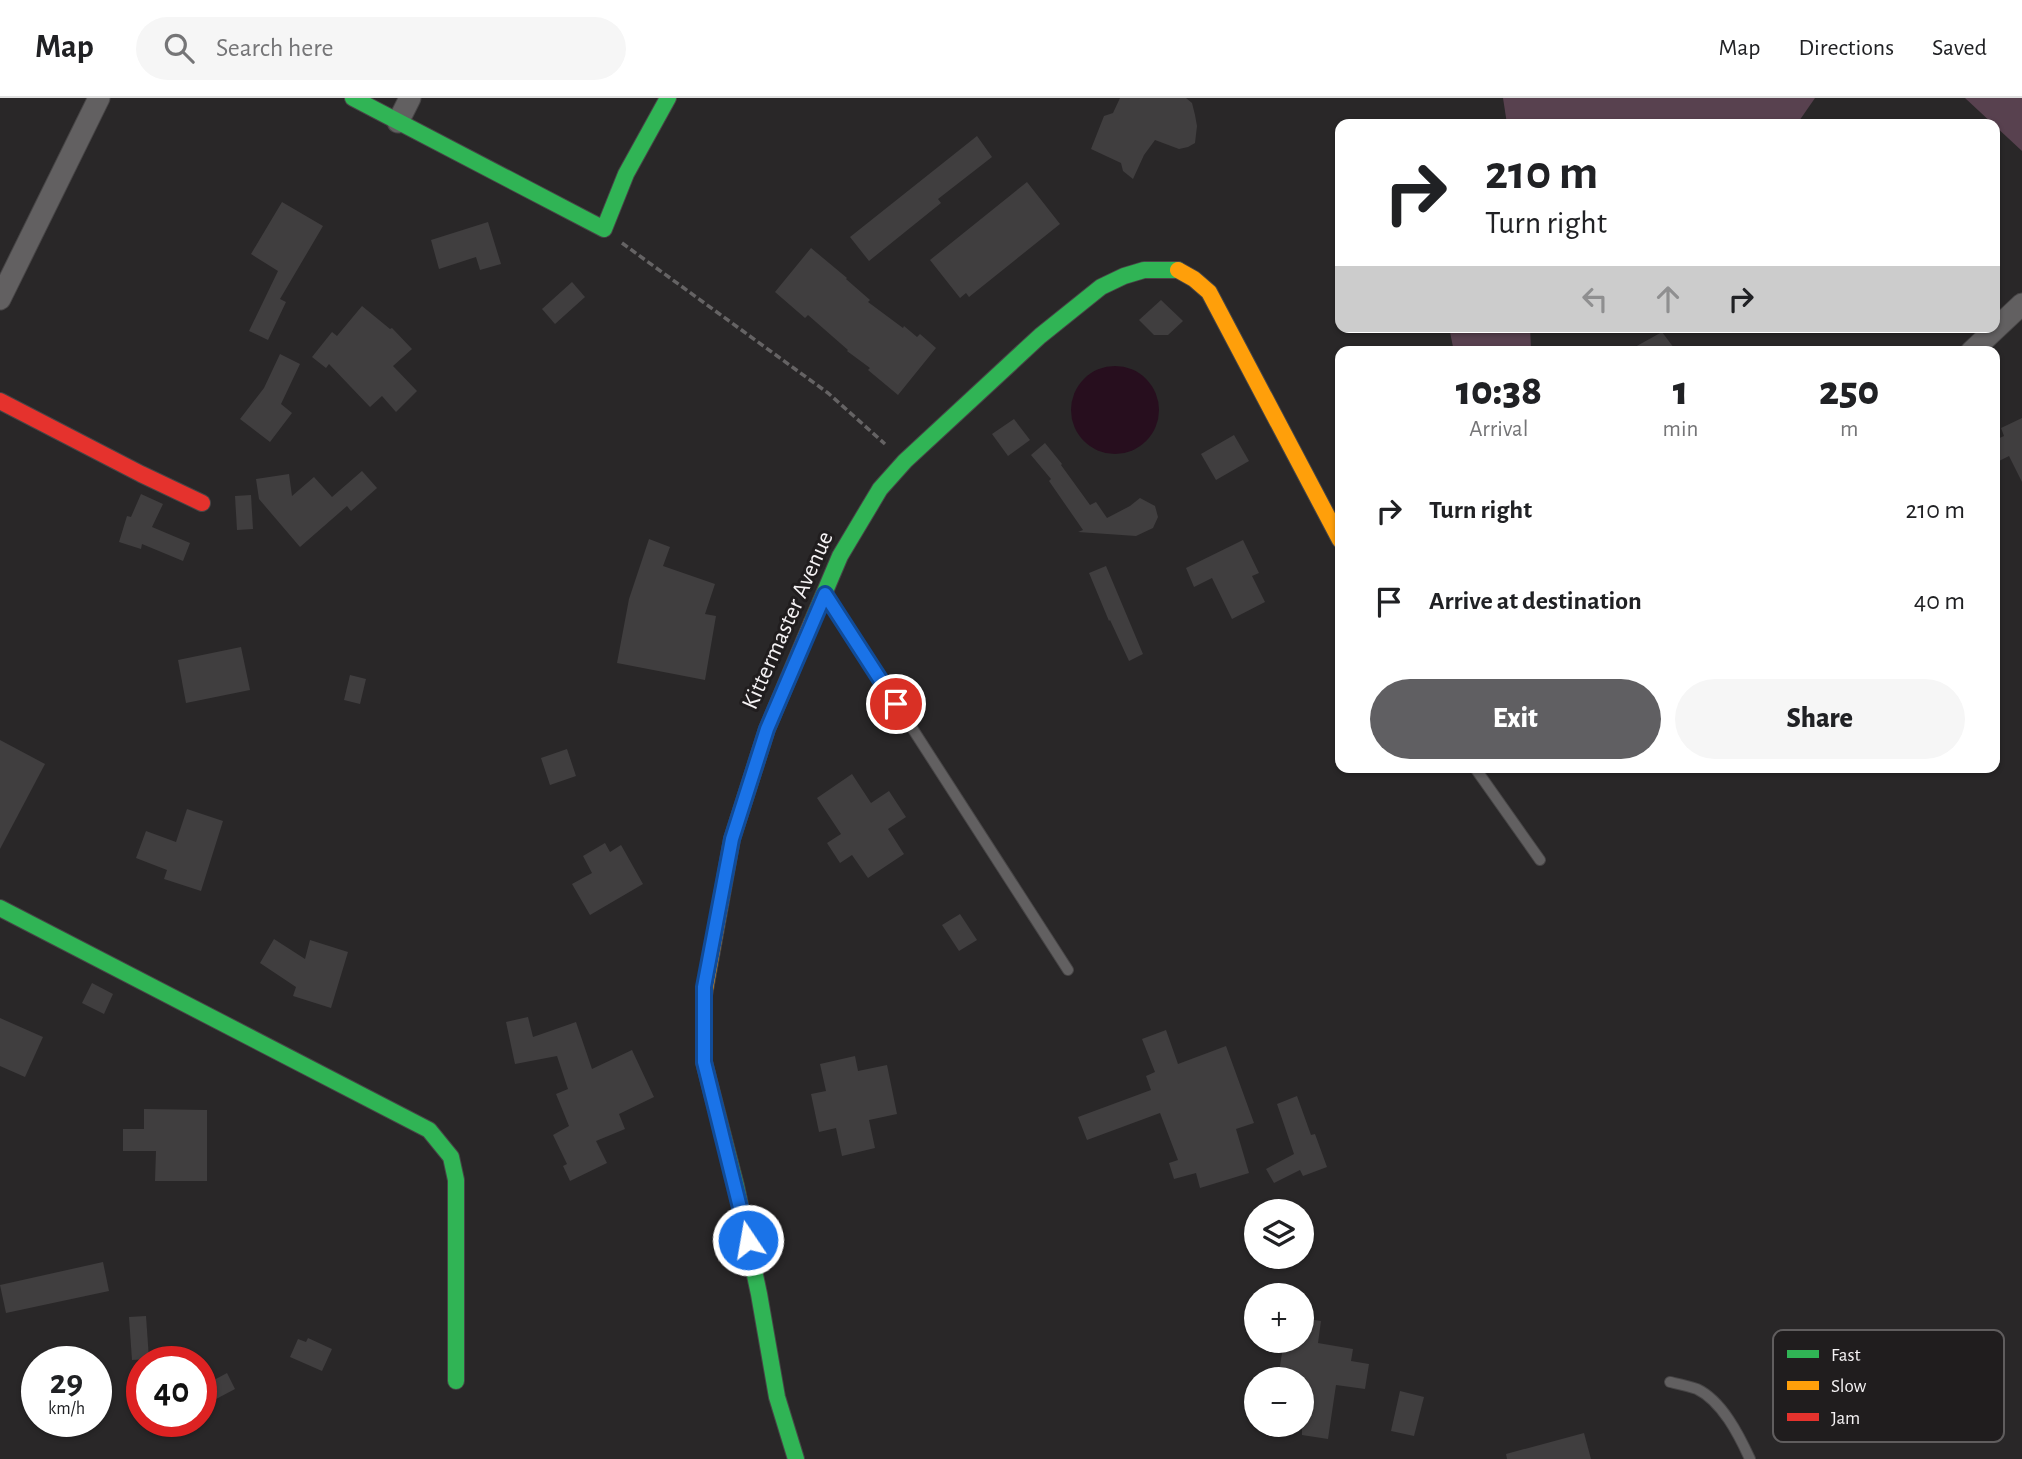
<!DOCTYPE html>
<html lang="en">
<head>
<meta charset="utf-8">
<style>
  :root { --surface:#fff; --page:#f6f6f6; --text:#202124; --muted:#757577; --line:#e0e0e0; --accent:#605f62 }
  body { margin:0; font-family:"Alegreya Sans",sans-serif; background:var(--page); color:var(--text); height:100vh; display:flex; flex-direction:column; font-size:26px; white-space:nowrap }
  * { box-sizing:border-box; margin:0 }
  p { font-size:23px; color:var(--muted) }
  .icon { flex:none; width:38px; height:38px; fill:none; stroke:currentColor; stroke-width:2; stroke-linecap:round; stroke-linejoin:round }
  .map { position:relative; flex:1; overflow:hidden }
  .details { position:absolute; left:1335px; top:248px; width:665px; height:427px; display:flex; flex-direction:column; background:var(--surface); border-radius:14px; box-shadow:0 2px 5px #0004 }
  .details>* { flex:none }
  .banner { position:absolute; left:1335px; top:21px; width:665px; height:214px; border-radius:14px; box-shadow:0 2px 5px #0004; background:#fff; color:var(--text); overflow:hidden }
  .fabs { position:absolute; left:1244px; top:1101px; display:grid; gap:14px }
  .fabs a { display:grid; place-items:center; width:70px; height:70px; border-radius:50%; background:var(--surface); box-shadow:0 2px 5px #0004; font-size:35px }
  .speed { position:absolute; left:21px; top:1248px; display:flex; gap:14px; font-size:35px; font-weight:700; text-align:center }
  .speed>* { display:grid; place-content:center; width:91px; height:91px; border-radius:50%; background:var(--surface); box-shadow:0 2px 5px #0004; line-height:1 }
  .speed small { font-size:18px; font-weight:400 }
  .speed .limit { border:10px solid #d22; background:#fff; color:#111 }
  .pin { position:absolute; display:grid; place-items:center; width:60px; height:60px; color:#fff; margin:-30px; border:4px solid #fff; border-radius:50%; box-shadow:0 2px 7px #0007 }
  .me { position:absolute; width:77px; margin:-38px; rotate:348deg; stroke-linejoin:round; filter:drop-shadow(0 0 5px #0008) }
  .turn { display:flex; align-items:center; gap:24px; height:147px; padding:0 35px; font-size:32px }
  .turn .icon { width:91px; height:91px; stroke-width:2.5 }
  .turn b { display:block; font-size:49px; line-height:60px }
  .lanes { display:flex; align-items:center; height:66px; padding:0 35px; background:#0003; justify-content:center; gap:35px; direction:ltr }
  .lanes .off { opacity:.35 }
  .eta { display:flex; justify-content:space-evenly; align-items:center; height:119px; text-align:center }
  .eta b { font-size:42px; font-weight:800; line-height:49px }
  .action { display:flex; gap:14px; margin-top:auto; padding:14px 35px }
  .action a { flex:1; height:80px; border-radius:42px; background:var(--accent); color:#fff; font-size:28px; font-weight:800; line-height:80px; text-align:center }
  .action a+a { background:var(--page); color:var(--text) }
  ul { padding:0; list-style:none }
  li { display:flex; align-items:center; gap:21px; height:91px; padding:0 35px }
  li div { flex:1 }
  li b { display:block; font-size:26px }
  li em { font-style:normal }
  header { display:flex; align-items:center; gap:42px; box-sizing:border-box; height:98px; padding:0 35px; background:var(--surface); border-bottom:2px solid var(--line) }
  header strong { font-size:33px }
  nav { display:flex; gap:38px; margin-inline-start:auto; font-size:24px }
  .search { width:490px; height:63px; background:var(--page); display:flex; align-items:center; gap:18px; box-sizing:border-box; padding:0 24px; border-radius:38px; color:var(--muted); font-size:26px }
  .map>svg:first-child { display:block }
  .green { fill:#58414f }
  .water { fill:#270e1e }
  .building { fill:#403e3f }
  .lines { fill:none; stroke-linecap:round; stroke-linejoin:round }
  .lane-casing { stroke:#474546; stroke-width:12 }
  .street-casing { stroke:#474546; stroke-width:23 }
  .fast-casing { stroke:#474546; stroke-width:18 }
  .slow-casing { stroke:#474546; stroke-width:18 }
  .jam-casing { stroke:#474546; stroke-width:18 }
  .path { stroke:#656364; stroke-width:3.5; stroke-dasharray:7 3.5; stroke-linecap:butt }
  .lane { stroke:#626061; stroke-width:10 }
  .street { stroke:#626061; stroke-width:21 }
  .fast { stroke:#30b455; stroke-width:16 }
  .slow { stroke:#ff9f0a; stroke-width:16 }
  .jam { stroke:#e5322d; stroke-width:16 }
  .route-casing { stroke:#114b97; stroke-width:18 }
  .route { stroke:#1a73e8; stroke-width:12 }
  .labels { text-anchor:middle; stroke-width:6; stroke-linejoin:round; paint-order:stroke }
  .street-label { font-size:24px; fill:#f5f2f4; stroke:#201d1e }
  .key { fill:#201d1e; stroke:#605d5e; stroke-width:2 }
  .key-label { font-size:19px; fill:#f5f2f4 }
</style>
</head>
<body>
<header>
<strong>Map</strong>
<div class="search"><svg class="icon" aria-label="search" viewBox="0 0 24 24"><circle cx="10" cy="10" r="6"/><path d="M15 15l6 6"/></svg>Search here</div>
<nav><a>Map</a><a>Directions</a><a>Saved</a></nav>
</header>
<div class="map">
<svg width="2022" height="1361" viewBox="0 0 2022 1361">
  <rect width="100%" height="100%" fill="#292728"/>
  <g class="green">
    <path d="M1503,0h312l-18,26h-290z"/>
    <path d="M1965,0h57v53z"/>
    <path d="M1449,229h81l1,21 -10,4h-67z"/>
  </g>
  <circle class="water" cx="1115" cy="312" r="44"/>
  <g class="building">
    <path d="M1120,0h66l6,5 3,12 2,11 -2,17 -7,4 -9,2 -24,-9 -11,15 -11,24 -10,-8 -2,-8 -30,-14 13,-33 9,-3z"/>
    <path d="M977,38l15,21 -54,42 3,4 -72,58 -19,-24z"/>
    <path d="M1027,84l33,42 -91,73 -3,-4 -6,5 -30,-38z"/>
    <path d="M282,104l41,24 -43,73 6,3 -18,38 -19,-9 29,-60 -27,-17z"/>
    <path d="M488,124l13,42 -21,6 -4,-13 -37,12 -8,-29z"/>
    <path d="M811,150l36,30 -1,1 24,21 -2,2 35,26 1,-2 13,11 3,-3 16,14 -38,47 -30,-25 2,-2 -23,-17 1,-1 -40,-35 -3,3 -30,-26z"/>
    <path d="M572,184l13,15 -30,27 -13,-15z"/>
    <path d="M1161,202l22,21 -15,14h-14l-15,-15z"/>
    <path d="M362,208l28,23 2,-1 20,21 -19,17 24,25 -21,21 -14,-16 -12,11 -41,-43 -3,4 -14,-11 20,-25 5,4z"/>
    <path d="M1662,234l15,20h-51z"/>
    <path d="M280,256l20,10 -19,40 11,9 -22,29 -30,-23 24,-31z"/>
    <path d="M2022,320v64l-13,-26 -14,7v-23l9,-4 -3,-8z"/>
    <path d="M1014,321l16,21 -22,16 -16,-22z"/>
    <path d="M1234,337l15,26 -33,19 -15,-26z"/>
    <path d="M1045,345l17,21 -1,1 29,40 6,-3 11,16 23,-12 10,-8 15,8 3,11 -5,11 -17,8 -58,-4 5,-2 -34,-49 2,-2 -20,-24z"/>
    <path d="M362,373l15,17 -26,23 -4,-5 -47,41 -41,-48 -3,-20 33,-5 3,22 22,-19 18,20z"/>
    <path d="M141,396l22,10 -11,23 38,16 -7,18 -41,-17 -1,5 -22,-7 8,-26 4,1z"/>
    <path d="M251,397l2,34 -16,1 -2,-34z"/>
    <path d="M649,441l21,8 -7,19 52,18 -10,30 11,2 -11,64 -88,-17 12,-64z"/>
    <path d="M1243,442l16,33 -7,3 13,26 -33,17 -20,-41 -18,9 -8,-19z"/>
    <path d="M1106,468l37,88 -14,7 -19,-41 -1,1 -20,-48z"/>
    <path d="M241,549l9,43 -64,13 -8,-43z"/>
    <path d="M350,577l16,4 -6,25 -16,-4z"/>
    <path d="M0,642l45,24 -45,85z"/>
    <path d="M567,651l9,27 -26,9 -9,-27z"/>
    <path d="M852,676l19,29 18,-12 17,26 -18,12 16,25 -36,24 -16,-23 -12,8 -13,-20 14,-9 -24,-36z"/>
    <path d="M187,711l36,12 -22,70 -37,-12 3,-9 -31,-12 10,-27 30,11z"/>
    <path d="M605,745l5,9 11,-7 22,39 -53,31 -18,-31 20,-11 -9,-17z"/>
    <path d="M960,816l17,26 -18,11 -17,-26z"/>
    <path d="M274,841l31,20 5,-19 38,12 -17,56 -38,-12 3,-9 -36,-24z"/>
    <path d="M92,885l21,11 -9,20 -22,-11z"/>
    <path d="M528,919l5,20 43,-15 16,47 40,-19 22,47 -35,17 6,15 -29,12 11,22 -37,18 -7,-15 4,-2 -14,-29 16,-9 -13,-32 12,-5 -11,-33 -42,8 -9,-42z"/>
    <path d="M0,920l43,19 -18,40 -25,-11z"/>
    <path d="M1166,932l12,34 48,-18 28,77 -18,6 13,44 -49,15 -4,-15 -22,6 -5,-16 9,-3 -18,-47 -73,27 -9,-23 73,-27 -5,-14 9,-4 -13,-33z"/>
    <path d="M855,958l3,15 29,-6 10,49 -28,6 6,28 -33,8 -6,-28 -17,4 -8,-38 15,-3 -6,-27z"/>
    <path d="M1297,998l14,39 4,-1 12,33 -24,9 -3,-6 -26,13 -8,-14 28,-15 -17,-50z"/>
    <path d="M144,1011l63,1v71h-52l1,-30h-33v-22h21z"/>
    <path d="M103,1164l6,29 -103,22 -6,-28z"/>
    <path d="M146,1218l3,43 -17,1 -3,-43z"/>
    <path d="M1302,1220l19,3 -3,22 35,6 -2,12 18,3 -4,25 -29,-4 -8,54 -26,-4v-56h-24l6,-39h18z"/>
    <path d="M308,1240l24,11 -10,22 -32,-14 8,-18 8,3z"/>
    <path d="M227,1275l8,16 -34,18v-20z"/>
    <path d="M1400,1293l24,6 -10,39 -23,-5z"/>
    <path d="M1584,1335l7,26h-84l-1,-5z"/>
  </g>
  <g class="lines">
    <defs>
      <g id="lane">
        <path d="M827,498l241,374"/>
        <path d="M1475,670l65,92"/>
        <path d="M1670,1284c9,2 19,4 27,7 25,12 42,46 53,70"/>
      </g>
      <g id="street">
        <path d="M398,24l12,-24"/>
        <path d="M0,201l99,-201"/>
        <path d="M1971,254l51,-48"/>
      </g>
      <g id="fast">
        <path d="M353,0l251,131 22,-55 42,-76"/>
        <path d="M812,524l28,-66 40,-67 25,-28 135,-125 61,-49 23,-11 20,-6h34"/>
        <path d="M0,810l429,222 22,27 5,23v201"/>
        <path d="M704,897v67l32,124 23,108 18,103 19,62"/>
      </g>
      <g id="slow">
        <path d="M1178,172l16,9 15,13 131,248"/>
        <path d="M704,897l28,-156 35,-110 45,-107"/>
      </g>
      <path id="jam" d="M0,303l141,73 61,29"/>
    </defs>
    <use href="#lane" class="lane-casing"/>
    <use href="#street" class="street-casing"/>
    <use href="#fast" class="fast-casing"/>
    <use href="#slow" class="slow-casing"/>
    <use href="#jam" class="jam-casing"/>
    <path class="path" d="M622,145l206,150 57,51"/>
    <use href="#lane" class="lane"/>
    <use href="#street" class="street"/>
    <use href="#fast" class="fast"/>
    <use href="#slow" class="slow"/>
    <use href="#jam" class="jam"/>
  </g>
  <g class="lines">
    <defs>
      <path id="route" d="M748,1142l-44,-178v-75l28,-148 35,-110 58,-135 71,110"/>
    </defs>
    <use href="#route" class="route-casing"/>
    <use href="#route" class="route"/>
  </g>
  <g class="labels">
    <g class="street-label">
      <text transform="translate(787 522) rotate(-66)" y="8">Kittermaster Avenue</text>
    </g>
  </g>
  <rect x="1773" y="1232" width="231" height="112" rx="10" class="key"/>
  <rect x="1787" y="1252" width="32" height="8" fill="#30b455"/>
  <rect x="1787" y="1283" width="32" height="9" fill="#ff9f0a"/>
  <rect x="1787" y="1315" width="32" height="8" fill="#e5322d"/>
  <g class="key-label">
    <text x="1831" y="1263">Fast</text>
    <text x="1831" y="1294">Slow</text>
    <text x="1831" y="1326">Jam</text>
  </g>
</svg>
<div class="fabs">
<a><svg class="icon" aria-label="layers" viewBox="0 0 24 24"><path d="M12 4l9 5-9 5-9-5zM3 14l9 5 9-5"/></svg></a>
<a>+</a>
<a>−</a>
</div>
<div class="speed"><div>29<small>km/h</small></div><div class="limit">40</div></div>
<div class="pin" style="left:896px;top:606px;background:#d93025"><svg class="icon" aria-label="arrive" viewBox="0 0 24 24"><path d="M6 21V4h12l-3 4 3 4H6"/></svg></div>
<svg class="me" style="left:748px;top:1142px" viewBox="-20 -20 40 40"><circle r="17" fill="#1a73e8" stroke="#fff" stroke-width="3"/><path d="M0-11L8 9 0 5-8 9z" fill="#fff"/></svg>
<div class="banner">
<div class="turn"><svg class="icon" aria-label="right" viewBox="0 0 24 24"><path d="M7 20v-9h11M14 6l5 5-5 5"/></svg><div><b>210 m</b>Turn right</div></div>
<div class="lanes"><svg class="icon off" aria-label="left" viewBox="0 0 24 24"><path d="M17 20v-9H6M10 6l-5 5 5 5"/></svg><svg class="icon off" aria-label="ahead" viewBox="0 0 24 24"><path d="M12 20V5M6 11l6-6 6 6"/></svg><svg class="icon" aria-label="right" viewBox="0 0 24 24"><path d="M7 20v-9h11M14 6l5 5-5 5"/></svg></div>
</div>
<section class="details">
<div class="eta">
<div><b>10:38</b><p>Arrival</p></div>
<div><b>1</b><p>min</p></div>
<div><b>250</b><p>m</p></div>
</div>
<ul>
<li><svg class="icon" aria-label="right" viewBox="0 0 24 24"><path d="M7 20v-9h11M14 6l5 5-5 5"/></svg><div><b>Turn right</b></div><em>210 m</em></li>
<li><svg class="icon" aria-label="arrive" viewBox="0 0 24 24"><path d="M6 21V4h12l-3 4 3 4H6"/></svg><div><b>Arrive at destination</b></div><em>40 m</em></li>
</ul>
<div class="action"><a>Exit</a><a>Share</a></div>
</section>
</div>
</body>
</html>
